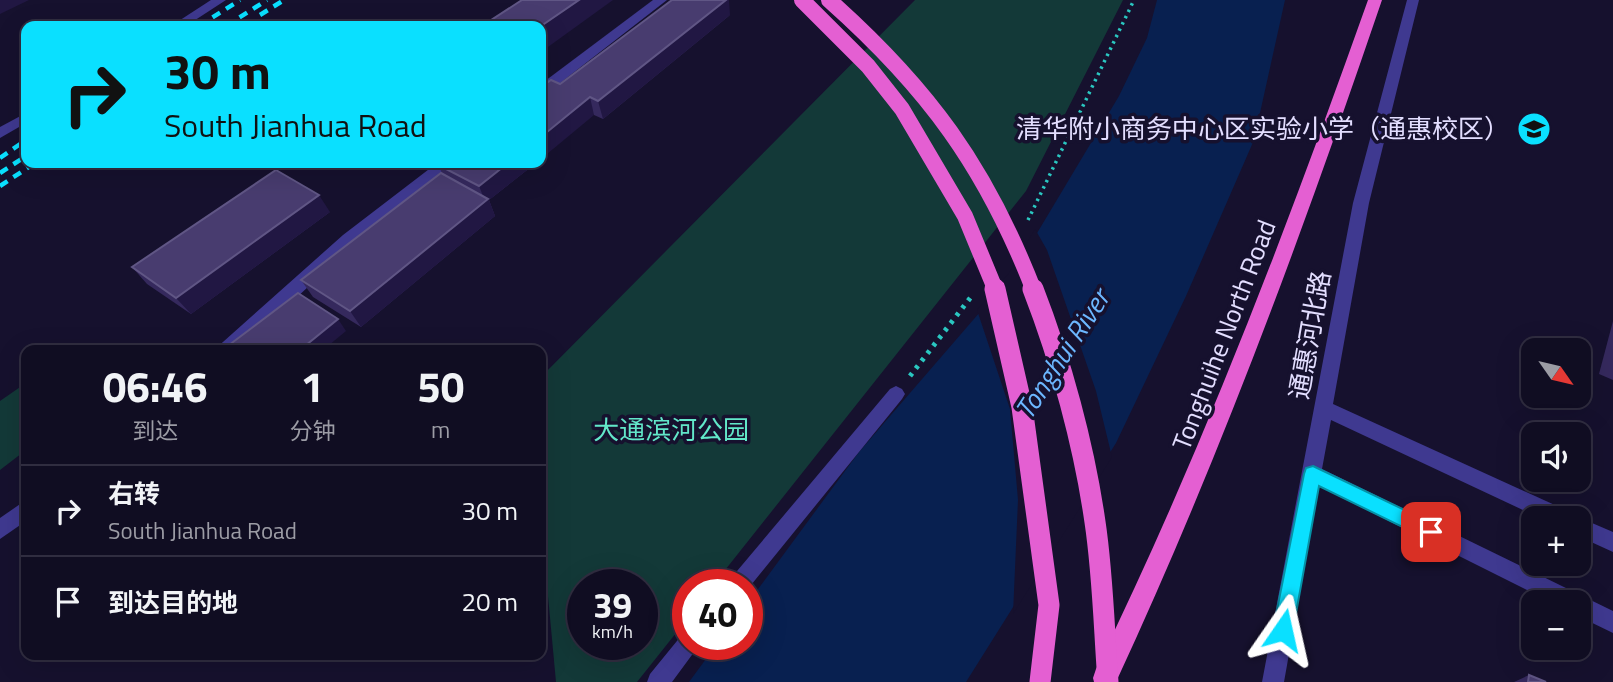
<!DOCTYPE html>
<html lang="zh">
<head>
<meta charset="utf-8">
<style>
  :root { --surface:#100d22; --page:#19162a; --text:#f1f3f6; --muted:#9c9ca5; --line:#302d40 }
  body { margin:0; font-family:"Titillium Web","Noto Sans SC",sans-serif; background:var(--page); color:var(--text); height:100vh; display:flex; flex-direction:column; font-size:26px; white-space:nowrap }
  * { box-sizing:border-box; margin:0 }
  p { font-size:23px; color:var(--muted) }
  .icon { flex:none; width:38px; height:38px; fill:none; stroke:currentColor; stroke-width:2; stroke-linecap:round; stroke-linejoin:round }
  .map { position:relative; flex:1; overflow:hidden }
  .drawer { position:absolute; left:21px; top:345px; width:525px; height:315px; display:flex; flex-direction:column; background:var(--surface); border-radius:14px; box-shadow:0 7px 28px #0002,0 0 0 2px var(--line) }
  .drawer>* { flex:none }
  .hud { position:absolute; left:21px; top:21px; width:525px; height:147px; border-radius:14px; box-shadow:0 7px 28px #0002,0 0 0 2px var(--line); background:#0ae0ff; color:#111; overflow:hidden }
  .needle { width:46px; rotate:124deg }
  .tools { position:absolute; left:1521px; top:338px; display:grid; gap:14px }
  .tools a { display:grid; place-items:center; width:70px; height:70px; border-radius:14px; background:var(--surface); box-shadow:0 7px 28px #0002,0 0 0 2px var(--line); font-size:35px }
  .speed { position:absolute; left:567px; top:569px; display:flex; gap:14px; font-size:35px; font-weight:700; text-align:center }
  .speed>* { display:grid; place-content:center; width:91px; height:91px; border-radius:50%; background:var(--surface); box-shadow:0 7px 28px #0002,0 0 0 2px var(--line); line-height:1 }
  .speed small { font-size:18px; font-weight:400 }
  .speed .limit { border:10px solid #d22; background:#fff; color:#111 }
  .pin { position:absolute; display:grid; place-items:center; width:60px; height:60px; color:#fff; margin:-30px; border-radius:14px; box-shadow:0 4px 10px #0006 }
  .me { position:absolute; width:77px; margin:-38px; rotate:11deg; stroke-linejoin:round; filter:drop-shadow(0 0 5px #0008) }
  .turn { display:flex; align-items:center; gap:24px; height:147px; padding:0 28px; font-size:32px }
  .turn .icon { width:91px; height:91px; stroke-width:2.5 }
  .turn b { display:block; font-size:49px; line-height:60px }
  .eta { display:flex; justify-content:space-evenly; align-items:center; height:119px; text-align:center }
  .eta b { font-size:42px; font-weight:700; line-height:49px }
  ul { padding:0; list-style:none }
  li { display:flex; align-items:center; gap:21px; height:91px; padding:0 28px; border-top:2px solid var(--line) }
  li div { flex:1 }
  li b { display:block; font-size:26px }
  li em { font-style:normal }
  .map>svg:first-child { display:block }
  .green { fill:#133938; fill-rule:evenodd }
  .water { fill:#082050 }
  .pier { fill:#16112e }
  .lines { fill:none; stroke-linecap:round; stroke-linejoin:round }
  .path-far1 { stroke:#2ac7c1; stroke-width:3.5; stroke-dasharray:2.5 4.5; stroke-linecap:butt }
  .path { stroke:#2ac7c1; stroke-width:5; stroke-dasharray:3.5 6; stroke-linecap:butt }
  .service { fill:#3f3990; fill-rule:evenodd }
  .minor { fill:#3f3990; fill-rule:evenodd }
  .tertiary { fill:#3f3990; fill-rule:evenodd }
  .trunk { fill:#e45fd2; fill-rule:evenodd }
  .rail { stroke:#0ae0ff; stroke-width:4.5; stroke-dasharray:9 7; stroke-linecap:butt }
  .trunk-bridge-far1 { stroke:#e45fd2; stroke-width:16 }
  .trunk-bridge { stroke:#e45fd2; stroke-width:21 }
  .wall { fill:#35295d }
  .shaded-wall { fill:#211743 }
  .building { fill:#483c6f; stroke:#605685; stroke-width:2 }
  .route { fill:#0ae0ff; stroke:#0692a6; stroke-width:2 }
  .labels { text-anchor:middle; stroke-width:7; stroke-linejoin:round; paint-order:stroke }
  .poi-label { font-size:26px; fill:#e3deff; stroke:#16112e; text-anchor:end }
  .street-label { font-size:26px; fill:#e3deff; stroke:#16112e }
  .park-label { font-size:26px; fill:#62e7c9; stroke:#16112e }
  .water-label { font-size:28px; font-style:italic; fill:#6cb7ff; stroke:#16112e }
</style>
</head>
<body>
<div class="map">
<svg width="1613" height="682" viewBox="0 0 1613 682">
  <rect width="100%" height="100%" fill="#16112e"/>
  <g class="green">
    <path d="M915,0h208l-97,191 -312,393h-26v34l-51,64h-81l-15,-161v-144zM583,584h59v60h-59z"/>
    <path d="M26,383v67l-26,20v-69z"/>
  </g>
  <path class="water" d="M1157,0h128l-31,140 -68,156 -70,147 -150,239h-277l28,-38h30v-40l112,-152 153,-177 107,-179 28,-58z"/>
  <path class="pier" d="M1035,229l12,21 49,141 16,66 -99,157 5,-114 -8,-91 -33,-99 32,-37z"/>
  <g class="lines">
    <path class="path-far1" d="M1028,220l106,-220"/>
    <path class="path" d="M910,376l61,-79"/>
    <g class="service">
      <path d="M653,0h14l-121,94 -5,1v-11z"/>
      <path d="M437,163h17l-99,80 -76,71 -44,36h-21l129,-115z"/>
      <path d="M26,500v21l-26,18v-21z"/>
    </g>
    <g class="minor">
      <path d="M211,0h15l-40,26h-15z"/>
      <path d="M26,113v10l-26,15v-11z"/>
      <path d="M896,386l6,3 3,5 -3,5 -155,191v-6h-18l3,-7 158,-188z"/>
      <path d="M688,633v11h12l-28,38h-25l3,-8 31,-38z"/>
    </g>
    <g class="tertiary">
      <path d="M1407,0h12l-50,203 -36,201 235,107 3,7h-31l-209,-98 -9,49 291,142v22l-35,-17v-14h-27l-232,-116 -35,196h-22l91,-479z"/>
      <path d="M1578,517l35,15v20l-35,-16v-18h-4z"/>
    </g>
    <path class="trunk" d="M1368,0h14c-79,232 -163,460 -266,682h-22l-1,-4 3,-9c106,-217 191,-441 272,-669z"/>
    <g class="rail">
      <path d="M260,15l24,-15"/>
      <path d="M199,26l41,-26"/>
      <path d="M226,26l41,-26"/>
      <path d="M0,158l26,-18"/>
      <path d="M0,173l26,-17"/>
      <path d="M0,186l35,-23"/>
    </g>
    <g class="trunk-bridge-far1">
      <path d="M802,0l66,66 34,43 63,107 31,75"/>
      <path d="M829,0c99,88 157,167 205,291"/>
    </g>
    <g class="trunk-bridge">
      <path d="M995,289l27,118 27,198 -9,77"/>
      <path d="M1033,289c28,72 51,156 62,233 8,53 9,107 13,160"/>
    </g>
  </g>
  <g class="wall">
    <path d="M730,15l-127,104 -9,-4 -34,-31z"/>
    <path d="M536,163l-47,37 6,16 -134,111 -48,-30 -12,-17 142,-105 -5,-10z"/>
    <path d="M330,212l-139,102 -44,-30 -15,-17z"/>
    <path d="M1613,321v59l-14,-6z"/>
    <path d="M1529,675l17,7h-32z"/>
  </g>
  <g class="shaded-wall">
    <path d="M0,0h29l-29,14z"/>
    <path d="M579,0h34l-72,52v-26z"/>
    <path d="M726,0h3l1,15 -127,104 -5,-18z"/>
    <path d="M590,97l4,18 -53,44v-22z"/>
    <path d="M508,163h28l-47,37 6,16 -134,111 -11,-16 135,-110 -6,-15z"/>
    <path d="M319,195l11,17 -139,102 -15,-16z"/>
    <path d="M338,319l8,12 -23,19h-23z"/>
  </g>
  <g class="building">
    <path d="M522,0h57l-38,26h-59z"/>
    <path d="M672,0h54l-128,101 -8,-4 -49,40v-50l10,-7 9,4z"/>
    <path d="M441,163h67l-29,23 -41,-21z"/>
    <path d="M276,170l43,25 -143,103 -44,-31z"/>
    <path d="M441,173l47,26 -138,112 -49,-31z"/>
    <path d="M298,293l40,26 -38,31h-73l-2,-2z"/>
    <path d="M1529,675l17,7h-18z"/>
  </g>
  <path class="route" d="M1313,466l125,60 2,6 -2,6 -7,3 -112,-55 -26,144 -3,7 -7,3 -7,-3 -3,-7 31,-156 2,-6z"/>
  <defs>
    <symbol id="school-disc" viewBox="-11 -11 22 22"><circle r="9.5" fill="#0ae0ff" stroke="#16112e"/><path d="M0-5L7-2L0 1L-7-2ZM-4 1L0 2.5L4 1V4Q0 6-4 4Z" fill="#111"/></symbol>
  </defs>
  <g fill-rule="evenodd">
    <use href="#school-disc" x="1515" y="110" width="38" height="38"/>
  </g>
  <g class="labels">
    <g class="poi-label">
      <text x="1510" y="138">清华附小商务中心区实验小学（通惠校区）</text>
    </g>
    <g class="street-label">
      <text transform="translate(1224 335) rotate(-69)" y="9">Tonghuihe North Road</text>
      <text transform="translate(1310 335) rotate(-80)" y="9">通惠河北路</text>
    </g>
    <g class="park-label">
      <text x="671" y="439">大通滨河公园</text>
    </g>
    <g class="water-label">
      <text transform="translate(1062 354) rotate(-57)" y="10">Tonghui River</text>
    </g>
  </g>
</svg>
<div class="tools">
<a><svg class="needle" viewBox="-14 -14 28 28"><path d="M0-13l5 13h-10z" fill="#e53935"/><path d="M0 13l5-13h-10z" fill="#9c9ca5"/></svg></a>
<a><svg class="icon" aria-label="sound" viewBox="0 0 24 24"><path d="M4 9h4l5-4v14l-5-4H4zM17 9q2 3 0 6"/></svg></a>
<a>+</a>
<a>−</a>
</div>
<div class="speed"><div>39<small>km/h</small></div><div class="limit">40</div></div>
<div class="pin" style="left:1431px;top:532px;background:#d93025"><svg class="icon" aria-label="arrive" viewBox="0 0 24 24"><path d="M6 21V4h12l-3 4 3 4H6"/></svg></div>
<svg class="me" style="left:1283px;top:630px" viewBox="-20 -20 40 40"><path d="M0-17L14 15 0 8-14 15z" fill="#0ae0ff" stroke="#fff" stroke-width="4"/></svg>
<div class="hud">
<div class="turn"><svg class="icon" aria-label="right" viewBox="0 0 24 24"><path d="M7 20v-9h11M14 6l5 5-5 5"/></svg><div><b>30 m</b>South Jianhua Road</div></div>
</div>
<section class="drawer">
<div class="eta">
<div><b>06:46</b><p>到达</p></div>
<div><b>1</b><p>分钟</p></div>
<div><b>50</b><p>m</p></div>
</div>
<ul>
<li><svg class="icon" aria-label="right" viewBox="0 0 24 24"><path d="M7 20v-9h11M14 6l5 5-5 5"/></svg><div><b>右转</b><p>South Jianhua Road</p></div><em>30 m</em></li>
<li><svg class="icon" aria-label="arrive" viewBox="0 0 24 24"><path d="M6 21V4h12l-3 4 3 4H6"/></svg><div><b>到达目的地</b></div><em>20 m</em></li>
</ul>
</section>
</div>
</body>
</html>
